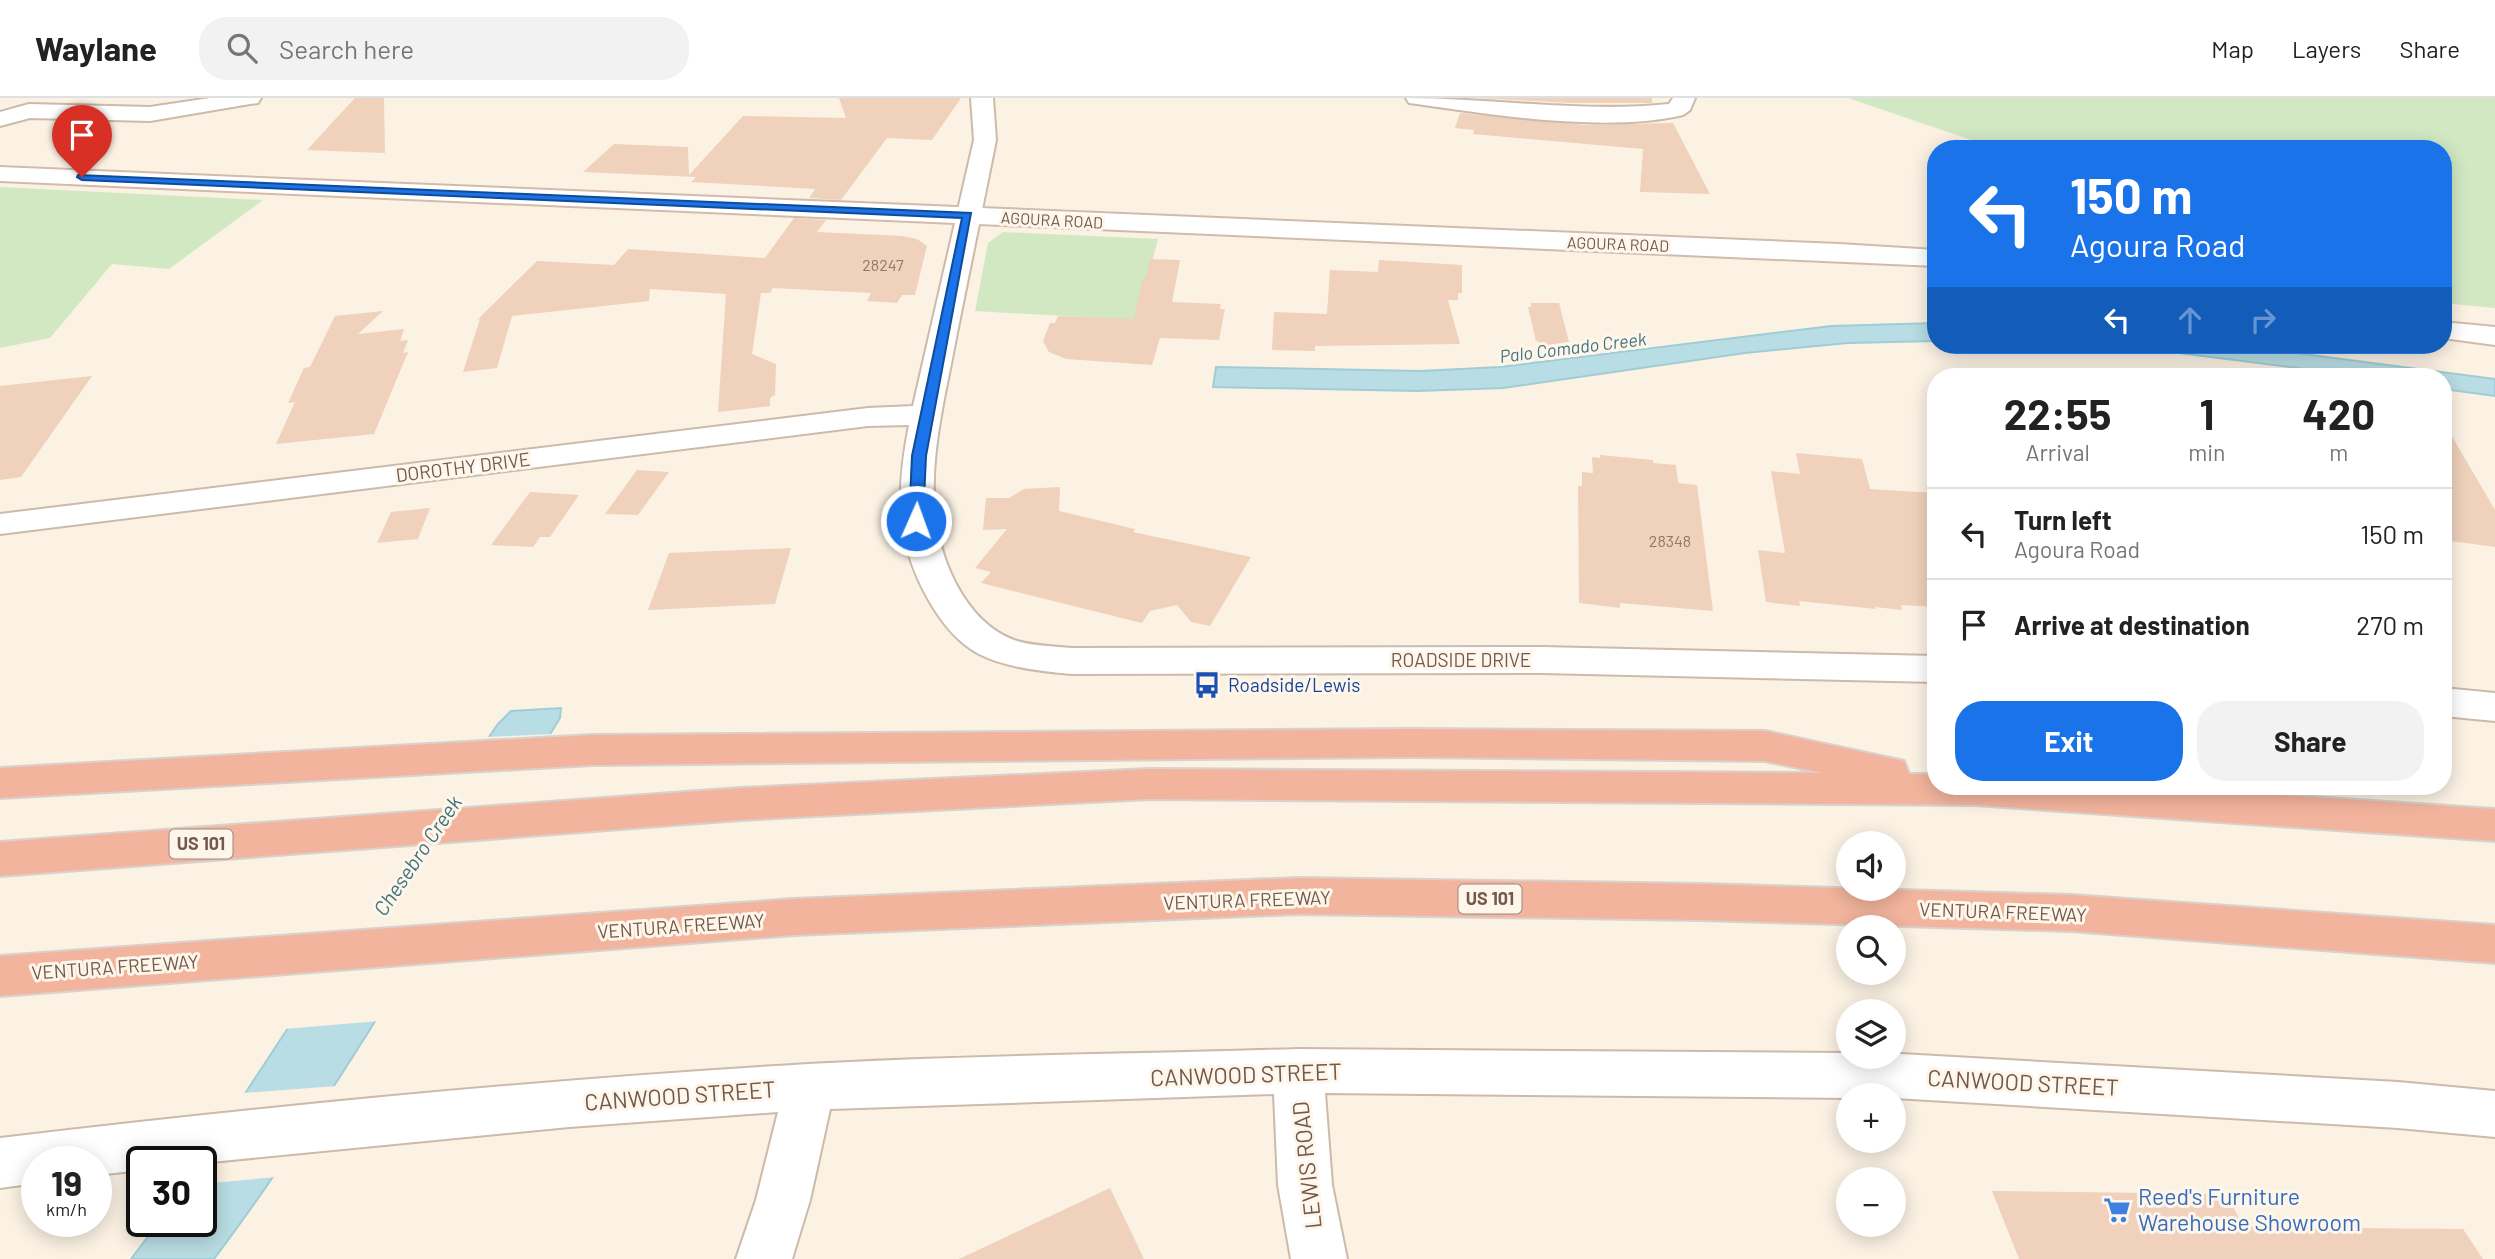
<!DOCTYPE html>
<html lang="en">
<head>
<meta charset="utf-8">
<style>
  :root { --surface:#fff; --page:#f2f2f2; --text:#222; --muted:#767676; --line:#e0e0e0; --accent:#1a73e8 }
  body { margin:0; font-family:Barlow,sans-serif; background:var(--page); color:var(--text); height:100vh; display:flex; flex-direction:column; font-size:26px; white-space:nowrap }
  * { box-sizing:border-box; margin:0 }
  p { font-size:23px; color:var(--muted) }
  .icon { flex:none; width:38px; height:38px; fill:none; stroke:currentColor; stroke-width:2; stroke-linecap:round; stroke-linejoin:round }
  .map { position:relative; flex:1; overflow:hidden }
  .side { position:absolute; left:1927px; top:270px; width:525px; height:427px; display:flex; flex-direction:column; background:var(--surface); border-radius:28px; box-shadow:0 4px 18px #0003 }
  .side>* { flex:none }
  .top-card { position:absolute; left:1927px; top:42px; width:525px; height:214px; border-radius:28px; box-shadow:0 4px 18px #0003; background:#1a73e8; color:#fff; overflow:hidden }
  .tools { position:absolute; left:1836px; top:733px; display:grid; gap:14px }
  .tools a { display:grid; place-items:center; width:70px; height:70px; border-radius:50%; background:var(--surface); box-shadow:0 4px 18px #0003; font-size:35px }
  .speed { position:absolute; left:21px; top:1048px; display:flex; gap:14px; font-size:35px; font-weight:700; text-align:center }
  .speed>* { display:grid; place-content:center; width:91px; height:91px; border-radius:50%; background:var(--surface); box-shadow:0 4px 18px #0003; line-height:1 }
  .speed small { font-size:18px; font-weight:400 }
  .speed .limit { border:4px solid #111; border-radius:10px; background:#fff; color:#111 }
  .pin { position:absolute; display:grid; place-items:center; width:60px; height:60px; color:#fff; margin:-72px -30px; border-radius:50% 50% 50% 0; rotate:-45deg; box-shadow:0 0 7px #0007 }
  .pin .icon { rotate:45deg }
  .me { position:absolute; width:77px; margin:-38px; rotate:2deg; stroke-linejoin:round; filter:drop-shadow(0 0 5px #0008) }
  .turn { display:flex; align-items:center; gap:24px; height:147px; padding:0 28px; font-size:32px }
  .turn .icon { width:91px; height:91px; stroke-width:2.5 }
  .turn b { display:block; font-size:49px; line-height:60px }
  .lanes { display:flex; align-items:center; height:66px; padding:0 28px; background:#0003; justify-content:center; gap:35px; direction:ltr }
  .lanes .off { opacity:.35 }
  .eta { display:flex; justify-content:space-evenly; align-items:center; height:119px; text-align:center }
  .eta b { font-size:42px; font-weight:700; line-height:49px }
  .primary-button { display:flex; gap:14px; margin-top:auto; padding:14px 28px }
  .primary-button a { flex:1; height:80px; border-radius:28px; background:var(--accent); color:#fff; font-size:28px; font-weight:700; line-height:80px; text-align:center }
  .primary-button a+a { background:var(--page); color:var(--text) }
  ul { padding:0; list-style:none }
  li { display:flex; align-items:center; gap:21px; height:91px; padding:0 28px; border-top:2px solid var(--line) }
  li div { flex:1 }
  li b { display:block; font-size:26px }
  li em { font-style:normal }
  header { display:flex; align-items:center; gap:42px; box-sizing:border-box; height:98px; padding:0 35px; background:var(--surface); border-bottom:2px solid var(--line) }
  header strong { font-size:33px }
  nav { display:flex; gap:38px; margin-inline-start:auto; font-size:24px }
  .search { width:490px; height:63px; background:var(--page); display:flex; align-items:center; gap:18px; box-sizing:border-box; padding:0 24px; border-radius:28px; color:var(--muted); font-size:26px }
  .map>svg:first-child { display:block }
  .green { fill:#d2e8c3 }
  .water { fill:#b9dde4; stroke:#a0cdd5; stroke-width:2 }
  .pier { fill:#fbf2e4 }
  .building { fill:#efd1bc }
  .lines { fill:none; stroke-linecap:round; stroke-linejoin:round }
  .street-casing { stroke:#ccbaab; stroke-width:4 }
  .secondary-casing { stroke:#d1bcab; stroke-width:4 }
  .highway-casing { stroke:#d8d1cd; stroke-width:4 }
  .street { fill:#fff; fill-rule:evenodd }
  .secondary { fill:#fff; fill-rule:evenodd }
  .highway { fill:#f3b49d; fill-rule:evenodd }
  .route { fill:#1a73e8; stroke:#114b97; stroke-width:2 }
  .labels { text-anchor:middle; stroke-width:6; stroke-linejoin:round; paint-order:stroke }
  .far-street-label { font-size:16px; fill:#72594b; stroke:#fef6ea }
  .number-label { font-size:16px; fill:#917767 }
  .far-water-label { font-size:18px; font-style:italic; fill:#42747e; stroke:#fef6ea }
  .shield { fill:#fef6ea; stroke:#9c887b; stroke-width:2 }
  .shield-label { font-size:18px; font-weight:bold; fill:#72594b }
  .street-label { font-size:19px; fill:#72594b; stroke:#fef6ea }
  .transit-label { font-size:19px; fill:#164399; stroke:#fef6ea; text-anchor:start }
  .water-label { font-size:21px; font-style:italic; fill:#42747e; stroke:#fef6ea }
  .near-street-label { font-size:23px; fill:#72594b; stroke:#fef6ea }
  .near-shop-label { font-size:23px; fill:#366cbe; stroke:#fef6ea; text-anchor:start }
</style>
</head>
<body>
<header>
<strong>Waylane</strong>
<div class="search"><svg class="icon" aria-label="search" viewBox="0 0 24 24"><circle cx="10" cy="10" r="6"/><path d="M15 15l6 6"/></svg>Search here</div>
<nav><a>Map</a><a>Layers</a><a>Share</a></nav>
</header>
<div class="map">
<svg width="2495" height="1161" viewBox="0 0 2495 1161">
  <rect width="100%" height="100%" fill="#fbf2e4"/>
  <g class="green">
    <path d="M1848,0h647v210l-52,-5v-154h-459l-1,-5z"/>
    <path d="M0,89l263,13 -94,69 -57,-5 -62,74 -50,10z"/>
    <path d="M1003,134l155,7 -21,81 -162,-9 13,-68z"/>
  </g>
  <g class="water">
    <path d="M1935,225v18l-87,2 -103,10 -242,35 -86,3 -204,-4 3,-20 204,4 80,-4 331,-41z"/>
    <path d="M2086,247h148l261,34v17l-52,-7v-13h-82l-230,-29z"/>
    <path d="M561,610l-1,10c-112,182 -218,370 -346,541h-83l28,-37h42l-1,-60 88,-134 210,-304 13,-13z"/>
  </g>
  <g class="pier">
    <path d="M554,636l-175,287 -95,8 200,-292z"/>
    <path d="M336,988l-59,91 -76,7v-22l-4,-2 46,-67z"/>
  </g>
  <g class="building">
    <path d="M355,0h29l1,55 -78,-3z"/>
    <path d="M839,0h122l-29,42 -45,-2 -46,62 -32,-2 6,-9 -124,-7 5,-5 -113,-5 31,-28 74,3 1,28 54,-59 103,2z"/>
    <path d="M1479,0h173v5h-82z"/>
    <path d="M1460,15l126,12 87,-2 37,71 -70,-2 3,-43 -170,-15 1,-4 -19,-2z"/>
    <path d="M794,120l32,2 -9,12 85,4 15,3 10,7 -12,49h-13l-5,8 -30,-2 4,-8 -98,-5 -3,5h-9l-9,61 24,10 -1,31 -5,3v8l-52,6 8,-118 -76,-5 -1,12 -137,15 -15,52 -34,4 17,-53 -3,1 60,-59 77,4 14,-16 137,9z"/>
    <path d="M1150,161l30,1 -8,42 49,2 -1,5h5l-6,31 -59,-2 -8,27 -86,-6 -17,-7 -6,-11 7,-18h5l3,-7 76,3 9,-41h3z"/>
    <path d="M1379,162l83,5v28h-4v7h-10l12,44 -145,2v5l-43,-1 2,-38 53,2 3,-44 48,2z"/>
    <path d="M1531,205h28l10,39 -29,4 -2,-5h-2l-8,-34h3z"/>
    <path d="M383,213l-25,23 46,-5 -4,12 8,-1 -5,13 5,-1 -34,82 -98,10 19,-42 -7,1 16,-35 6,-1 25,-51z"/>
    <path d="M92,278l-71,101 -21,3v-94z"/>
    <path d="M2443,323l52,89v37l-52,-7z"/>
    <path d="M1796,355l66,6 8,30 66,4v114l-35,-2 1,5 -27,-3 1,2 -77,-8 1,5 -34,-4 -8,-52 27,3 -14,-82 29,3z"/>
    <path d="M1600,357l53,5v3l23,2 2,18 19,2 16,126 -93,-8v5l-41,-5 -1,-117h4v-14l11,1 -1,-16 8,1z"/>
    <path d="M637,372l32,2 -31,43 -33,-1z"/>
    <path d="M1060,389l-1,24 76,18 -2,3 118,25 -41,69 -19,-4 -14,-17 -27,6 -8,12 -161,-40 10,-11 -16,-4 32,-39 -24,1 3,-32h23l15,-9z"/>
    <path d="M530,394l49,3 -29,42h-10l-7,10 -42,-2z"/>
    <path d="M430,410l-12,31 -41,4 14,-31z"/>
    <path d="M791,450l-16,56 -127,6 21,-57z"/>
    <path d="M1110,1090l34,71h-185z"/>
    <path d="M1992,1093l234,3 18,33 219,2 20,30h-464z"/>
  </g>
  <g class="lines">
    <defs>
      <g id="street">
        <path d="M210,0h51l-3,5 -8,1 -100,17 -120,-3 -30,8v-14l29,-8 121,3z"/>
        <path d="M971,0h22l3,42c-13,66 -27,132 -40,198 -15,82 -41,165 -1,244 13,25 32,48 59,58 18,6 39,6 58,8l470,-1 394,9v26l-394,-9 -470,1c-31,-3 -65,-6 -93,-20 -21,-11 -36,-30 -48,-50 -36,-61 -35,-112 -22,-179l-41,1 -868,108v-20l868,-106 45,-2 61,-266z"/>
        <path d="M1406,0c88,0 175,15 263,6l4,-6h22l-5,12 -7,5c-75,18 -190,0 -266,-11l-8,-1z"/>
        <path d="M2443,590l52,5v28l-52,-5z"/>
        <path d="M1298,951l550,4v4h46v-3h7l497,28 97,9v46l-97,-9 -504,-30v-2l-46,2 -523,-5 7,92 15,74h-56l-13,-74 -4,-91 -444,15 -20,91 -18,59h-56l20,-59 22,-88 -209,15 -368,36 -59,-1v8l-46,5v-13h-59v21l-37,5v-50c268,-32 538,-58 808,-74 163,-9 327,-10 490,-15z"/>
      </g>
      <g id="secondary">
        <path d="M0,69l1839,77 97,6v16l-1936,-85z"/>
        <path d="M2443,224l52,5v18l-52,-7z"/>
      </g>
      <g id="highway">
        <path d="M1410,631l355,2 139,30 5,13h27v12h210l349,23v32l-520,-36 -826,-6 -409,21 -740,56v-34l740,-54 409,-19 674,4 -58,-12 -355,-4 -817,8 -593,33v-30l593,-33z"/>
        <path d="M1299,780l401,6 371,11 424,30v38l-424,-32 -371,-11 -401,-6 -505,21 -794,61v-40l794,-57z"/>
      </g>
    </defs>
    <use href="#street" class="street-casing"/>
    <use href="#secondary" class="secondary-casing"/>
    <use href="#highway" class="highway-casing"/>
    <use href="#street" class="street"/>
    <use href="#secondary" class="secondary"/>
    <use href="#highway" class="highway"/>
  </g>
  <path class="route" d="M78,77l893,38 -45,243 -3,65 -7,4 -7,-4 3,-65 50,-238 -880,-38 -5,-3z"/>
  <defs>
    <symbol id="bus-bare" viewBox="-9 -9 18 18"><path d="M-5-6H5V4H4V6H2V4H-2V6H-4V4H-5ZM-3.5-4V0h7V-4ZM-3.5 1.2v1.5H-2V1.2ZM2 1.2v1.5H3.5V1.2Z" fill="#1a4fb4" stroke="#fef6ea" stroke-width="2.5" paint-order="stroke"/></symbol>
    <symbol id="supermarket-bare" viewBox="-9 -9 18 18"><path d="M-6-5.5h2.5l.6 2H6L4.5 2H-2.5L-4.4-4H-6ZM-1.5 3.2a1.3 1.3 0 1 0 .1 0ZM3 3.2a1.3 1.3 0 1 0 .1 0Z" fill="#3f7fe0" stroke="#fef6ea" stroke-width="2.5" paint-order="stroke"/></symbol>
  </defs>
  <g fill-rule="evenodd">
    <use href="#bus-bare" x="1188" y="568" width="38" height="38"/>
    <use href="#supermarket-bare" x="2098" y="1093" width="38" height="38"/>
  </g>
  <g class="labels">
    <g class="far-street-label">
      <text transform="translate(1052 122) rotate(3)" y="6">AGOURA ROAD</text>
      <text transform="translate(1618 146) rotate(2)" y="6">AGOURA ROAD</text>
    </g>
    <g class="number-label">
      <text x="883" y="173">28247</text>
      <text x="1670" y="449">28348</text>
    </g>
    <g class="far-water-label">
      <text transform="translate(1573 250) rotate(-7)" y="6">Palo Comado Creek</text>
    </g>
    <g class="shield">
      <rect x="169.5" y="731.5" width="63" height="29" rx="5"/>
      <rect x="1458.5" y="786.5" width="63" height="29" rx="5"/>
    </g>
    <g class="shield-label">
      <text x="201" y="752">US 101</text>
      <text x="1490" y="807">US 101</text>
    </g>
    <g class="street-label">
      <text transform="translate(463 369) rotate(-7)" y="7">DOROTHY DRIVE</text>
      <text x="1461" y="569">ROADSIDE DRIVE</text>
      <text transform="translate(1247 802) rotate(-2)" y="7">VENTURA FREEWAY</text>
      <text transform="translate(2003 814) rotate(2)" y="7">VENTURA FREEWAY</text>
      <text transform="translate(681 828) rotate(-4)" y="7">VENTURA FREEWAY</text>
      <text transform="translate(115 869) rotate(-4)" y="7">VENTURA FREEWAY</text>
    </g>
    <g class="transit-label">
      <text x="1228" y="594">Roadside/Lewis</text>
    </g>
    <g class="water-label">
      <text transform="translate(418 758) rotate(-56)" y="7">Chesebro Creek</text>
    </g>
    <g class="near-street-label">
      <text transform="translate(1246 977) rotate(-2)" y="8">CANWOOD STREET</text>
      <text transform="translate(2023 985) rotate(3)" y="8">CANWOOD STREET</text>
      <text transform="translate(680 998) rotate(-4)" y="8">CANWOOD STREET</text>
      <text transform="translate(1307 1067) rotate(-96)" y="8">LEWIS ROAD</text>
    </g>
    <g class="near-shop-label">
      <text x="2138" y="1107">Reed's Furniture<tspan x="2138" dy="26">Warehouse Showroom</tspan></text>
    </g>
  </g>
</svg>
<div class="tools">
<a><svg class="icon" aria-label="sound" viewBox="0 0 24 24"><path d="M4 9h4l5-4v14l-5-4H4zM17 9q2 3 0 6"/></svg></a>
<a><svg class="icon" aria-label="search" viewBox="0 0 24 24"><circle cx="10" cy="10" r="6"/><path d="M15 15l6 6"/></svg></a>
<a><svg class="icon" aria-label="layers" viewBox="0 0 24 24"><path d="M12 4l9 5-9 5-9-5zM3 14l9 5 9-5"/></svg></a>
<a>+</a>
<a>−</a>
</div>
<div class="speed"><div>19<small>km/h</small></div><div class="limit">30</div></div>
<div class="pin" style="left:82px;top:79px;background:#d93025"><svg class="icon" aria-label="arrive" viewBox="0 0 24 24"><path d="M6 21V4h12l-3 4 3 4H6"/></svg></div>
<svg class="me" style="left:916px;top:423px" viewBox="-20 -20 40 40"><circle r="17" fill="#1a73e8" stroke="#fff" stroke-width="3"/><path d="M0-11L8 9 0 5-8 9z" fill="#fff"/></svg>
<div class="top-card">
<div class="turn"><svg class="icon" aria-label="left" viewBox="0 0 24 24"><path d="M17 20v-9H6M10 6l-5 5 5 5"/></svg><div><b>150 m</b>Agoura Road</div></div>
<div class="lanes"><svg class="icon" aria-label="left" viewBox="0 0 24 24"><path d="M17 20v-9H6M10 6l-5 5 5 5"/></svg><svg class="icon off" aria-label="ahead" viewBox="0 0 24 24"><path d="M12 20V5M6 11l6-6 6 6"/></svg><svg class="icon off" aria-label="right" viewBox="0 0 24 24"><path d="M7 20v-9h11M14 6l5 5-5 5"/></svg></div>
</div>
<section class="side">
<div class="eta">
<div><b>22:55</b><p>Arrival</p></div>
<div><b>1</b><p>min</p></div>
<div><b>420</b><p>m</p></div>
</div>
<ul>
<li><svg class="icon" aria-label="left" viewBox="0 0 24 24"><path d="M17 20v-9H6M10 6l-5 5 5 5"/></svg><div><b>Turn left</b><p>Agoura Road</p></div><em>150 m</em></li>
<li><svg class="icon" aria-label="arrive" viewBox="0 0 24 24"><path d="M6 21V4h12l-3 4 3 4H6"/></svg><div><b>Arrive at destination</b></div><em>270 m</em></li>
</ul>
<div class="primary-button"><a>Exit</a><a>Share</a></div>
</section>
</div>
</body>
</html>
